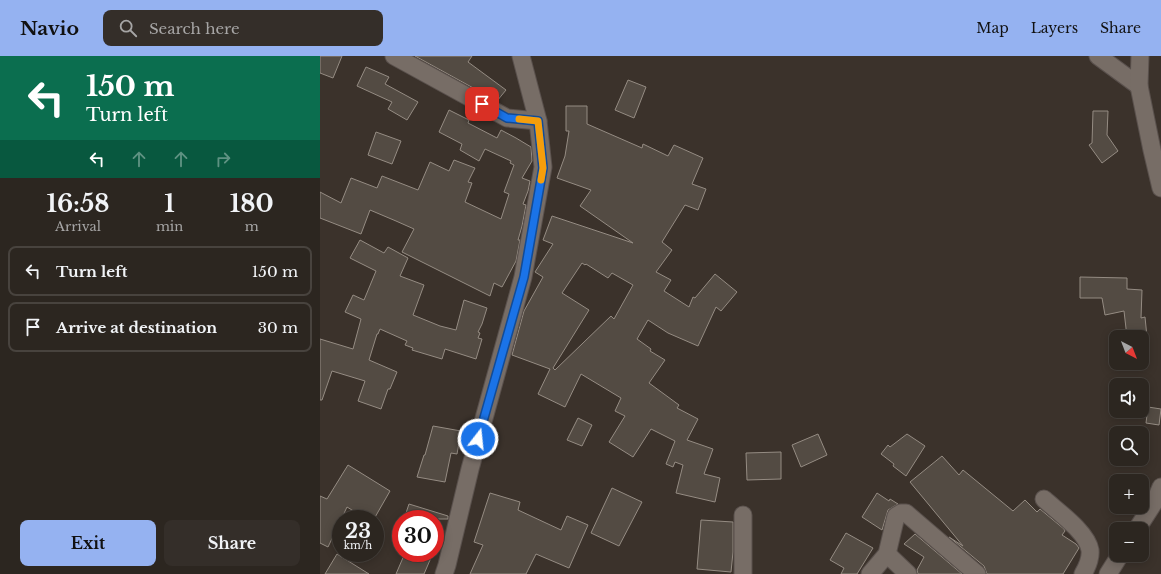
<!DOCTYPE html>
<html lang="en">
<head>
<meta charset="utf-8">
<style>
  :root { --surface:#2c2620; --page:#342e29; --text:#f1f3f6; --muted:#a6a5a5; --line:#48433e; --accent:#95b2f1 }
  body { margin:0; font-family:"Libre Baskerville",serif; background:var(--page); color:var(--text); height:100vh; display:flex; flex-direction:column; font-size:15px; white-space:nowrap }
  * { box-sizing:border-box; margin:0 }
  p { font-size:13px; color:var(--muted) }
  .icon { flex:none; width:22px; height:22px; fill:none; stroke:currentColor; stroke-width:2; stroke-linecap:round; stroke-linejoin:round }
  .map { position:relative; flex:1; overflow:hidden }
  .side { display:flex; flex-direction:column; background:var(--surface); width:320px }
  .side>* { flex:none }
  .top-card { background:#0b6e4f; color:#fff; overflow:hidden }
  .needle { width:26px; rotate:138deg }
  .buttons { position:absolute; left:789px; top:274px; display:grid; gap:8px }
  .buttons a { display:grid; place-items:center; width:40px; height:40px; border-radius:8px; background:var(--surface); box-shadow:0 2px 10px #0003,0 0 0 1px var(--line); font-size:20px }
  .speed { position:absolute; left:12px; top:454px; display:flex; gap:8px; font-size:20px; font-weight:700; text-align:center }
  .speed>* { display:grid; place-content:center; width:52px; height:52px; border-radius:50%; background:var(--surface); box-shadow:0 2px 10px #0003,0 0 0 1px var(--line); line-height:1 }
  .speed small { font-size:10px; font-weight:400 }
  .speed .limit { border:6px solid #d22; background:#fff; color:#111 }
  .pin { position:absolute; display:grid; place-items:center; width:34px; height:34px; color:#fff; margin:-17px; border-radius:8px; box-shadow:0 2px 6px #0006 }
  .me { position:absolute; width:44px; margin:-22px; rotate:16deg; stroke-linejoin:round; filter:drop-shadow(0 0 3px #0008) }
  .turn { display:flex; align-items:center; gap:14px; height:84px; padding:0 20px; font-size:18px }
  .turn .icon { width:52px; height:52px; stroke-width:2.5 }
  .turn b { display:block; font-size:28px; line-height:34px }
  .lanes { display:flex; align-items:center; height:38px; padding:0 20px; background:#0003; justify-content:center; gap:20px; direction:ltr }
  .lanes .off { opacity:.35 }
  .eta { display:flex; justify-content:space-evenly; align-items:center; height:68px; text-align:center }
  .eta b { font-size:24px; font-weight:700; line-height:28px }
  .button { display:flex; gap:8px; margin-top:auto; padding:8px 20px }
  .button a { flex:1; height:46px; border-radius:8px; background:var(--accent); color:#111; font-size:16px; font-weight:700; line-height:46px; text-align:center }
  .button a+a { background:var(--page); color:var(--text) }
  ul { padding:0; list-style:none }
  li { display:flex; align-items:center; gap:12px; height:50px; margin:0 8px 6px; padding:0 12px; border:2px solid var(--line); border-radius:8px }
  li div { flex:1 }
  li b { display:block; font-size:15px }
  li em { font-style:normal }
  header { display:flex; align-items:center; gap:24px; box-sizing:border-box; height:56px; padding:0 20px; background:var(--accent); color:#111 }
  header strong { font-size:19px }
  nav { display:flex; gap:22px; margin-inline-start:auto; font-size:14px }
  .search { width:280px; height:36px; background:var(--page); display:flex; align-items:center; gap:10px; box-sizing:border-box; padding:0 14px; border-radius:8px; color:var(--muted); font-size:15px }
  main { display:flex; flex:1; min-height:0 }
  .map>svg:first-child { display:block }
  .building { fill:#534b43; stroke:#958c83; fill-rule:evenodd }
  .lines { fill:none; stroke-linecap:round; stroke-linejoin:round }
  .minor-casing { stroke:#5a514d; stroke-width:19 }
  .minor { stroke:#776d66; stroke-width:17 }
  .route-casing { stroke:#114b97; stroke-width:10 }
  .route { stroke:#1a73e8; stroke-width:7 }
  .slow { stroke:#f59e0b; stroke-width:7 }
</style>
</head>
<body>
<header>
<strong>Navio</strong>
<div class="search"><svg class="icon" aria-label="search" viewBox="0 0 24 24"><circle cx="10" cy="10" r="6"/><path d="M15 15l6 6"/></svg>Search here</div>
<nav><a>Map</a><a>Layers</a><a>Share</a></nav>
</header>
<main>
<section class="side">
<div class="top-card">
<div class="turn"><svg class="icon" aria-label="left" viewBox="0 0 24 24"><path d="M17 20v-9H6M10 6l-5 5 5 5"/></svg><div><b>150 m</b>Turn left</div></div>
<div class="lanes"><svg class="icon" aria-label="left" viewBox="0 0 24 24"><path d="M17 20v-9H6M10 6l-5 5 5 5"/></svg><svg class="icon off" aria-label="ahead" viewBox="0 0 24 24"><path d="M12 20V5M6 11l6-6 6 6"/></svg><svg class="icon off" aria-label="ahead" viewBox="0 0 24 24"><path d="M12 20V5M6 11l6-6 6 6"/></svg><svg class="icon off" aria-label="right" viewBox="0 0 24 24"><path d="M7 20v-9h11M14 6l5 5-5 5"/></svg></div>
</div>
<div class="eta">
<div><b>16:58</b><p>Arrival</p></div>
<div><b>1</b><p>min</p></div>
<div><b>180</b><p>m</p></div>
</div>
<ul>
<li><svg class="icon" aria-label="left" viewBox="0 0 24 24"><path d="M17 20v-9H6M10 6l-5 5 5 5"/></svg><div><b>Turn left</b></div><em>150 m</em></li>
<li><svg class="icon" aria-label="arrive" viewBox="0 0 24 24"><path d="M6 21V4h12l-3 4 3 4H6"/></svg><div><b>Arrive at destination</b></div><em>30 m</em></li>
</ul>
<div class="button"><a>Exit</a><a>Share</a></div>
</section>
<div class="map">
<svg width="841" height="518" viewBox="0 0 841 518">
  <rect width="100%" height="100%" fill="#3b322b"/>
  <g class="building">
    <path d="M0,0h22l-9,22 -13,-5z"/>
    <path d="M95,0h57l-4,6 38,28 -9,11z"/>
    <path d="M46,11l23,10 -4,7 33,18 -11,18 -19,-11 4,-7 -35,-16z"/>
    <path d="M308,24l18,7 -12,31 -19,-8z"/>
    <path d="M246,50h21v18l55,24 1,-4 25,12 6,-11 29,13 -11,26 14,5 -8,21 -13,-5 -23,37 10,8 -16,22 15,8 -7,11 25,16 4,-10 2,1 20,-24 22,18 -16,19 -5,-4 -18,39 -30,-13 -20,-13 -11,19 14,10 -1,2 15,9 -16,23 30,22 -2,3 21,11 -11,21 26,9 -9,25 16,4 -5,24 -39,-9 7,-28 -8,-3 -2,5 -7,-3 9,-23 -24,-12 -18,28 -24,-15 16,-26 -10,-5 6,-13 -40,-24 -16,33 -27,-13 12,-25 -38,-14 12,-44 19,-34 -8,-5 18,-28 -10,-4 9,-24 81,27 -53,-37 11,-16 -34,-12 8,-22 4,-25h-3zM262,207l3,2 1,-1 22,14 4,-5 21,12 -19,34 -3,-3 -56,54 -2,-2 36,-58 -27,-17z"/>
    <path d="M129,54l20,10 -1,3 29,15 4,-8 15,8 15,9 1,14 -10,17 8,3 -2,10 -5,13 3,1 -4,21 -4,14h2l-4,21 -14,26 -8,-4 -4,13 -88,-44 12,-23 -18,-8 -26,-11 -9,24 -41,-16v-26l21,11 10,-25 26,10 5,-12 36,14 12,-28 19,9 5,-11 21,8 -7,14 4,1 -7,19 36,17 8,-25 -5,-2 10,-27 -4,-2 1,-2 -26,-12 -6,12 -19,-11 2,-6 -23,-12z"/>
    <path d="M773,55h15l-1,24 11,16 -16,12 -13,-18 3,-2z"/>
    <path d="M56,76l25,9 -9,23 -24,-9z"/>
    <path d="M40,184l24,13 4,-6 20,11 -8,18 24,9 -11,30 27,11 16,4 8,-30 23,8 -5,16 -4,8 2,1 -2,5 4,1 -6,20 -31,-10 -3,10 -30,-9 1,-2 -8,-3 2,-4 -27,-12 -2,5h-1l-8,26 28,12 -7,17h-2l-7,20 -23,-8 7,-20 -33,-10 -10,29h-2v-61l33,10 8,-30 -16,-7 8,-17 11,5 12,-29 -26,-13z"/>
    <path d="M760,221l47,1v11l15,1 -1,28 4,-1 2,20h-20l-3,-26 -19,4 -3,-17h-22z"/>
    <path d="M828,351l13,2 -2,16 -13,-2z"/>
    <path d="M258,362l14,7 -10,21 -15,-6z"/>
    <path d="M113,370l28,5 -4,23 -6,-1 -6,29 -28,-5 7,-22h1z"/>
    <path d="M498,378l9,21 -26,12 -9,-22z"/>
    <path d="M587,378l18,12 -19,30 -13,-10 1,-2 -13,-10 7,-9 2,2z"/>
    <path d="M461,396v27l-34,1 -1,-27z"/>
    <path d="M622,400l17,19 4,-5 50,41 12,-11 12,12 3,-3 24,20 1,2 -3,4 14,9 3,4 -16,26h-76l-3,-8 -35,-29 14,9 -53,-64z"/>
    <path d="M28,409l42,26 -16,28h-7l-20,-12 -19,40 -8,-4v-47l7,3z"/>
    <path d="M292,432l30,14 -23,44 -28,-13z"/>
    <path d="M170,437l30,9 -2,8 43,20 6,-14 21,9 -19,43 -33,-14 -10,20h-56l13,-29 -9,-3z"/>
    <path d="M557,437l12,8 1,-2 8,5 -10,6 -6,20 -20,-13z"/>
    <path d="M89,448l39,12v3h-44z"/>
    <path d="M381,464l32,2v30l-2,20 -34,-3z"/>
    <path d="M526,477l27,15 -16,26h-16l3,-6 -14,-8z"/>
    <path d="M595,478l47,40h-44l-1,-4 7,-13 -20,-13z"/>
    <path d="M85,497h28l-9,21h-28z"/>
    <path d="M17,498l32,20h-44z"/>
  </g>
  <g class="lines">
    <defs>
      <g id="minor">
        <path d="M74,0l113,62 31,3"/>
        <path d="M778,0l41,30"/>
        <path d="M820,0l-1,30 13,64 9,38"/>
        <path d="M724,443c13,12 43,33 46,51 1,8 -3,17 -7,24"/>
        <path d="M817,473l18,-28 6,-14"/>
        <path d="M567,498l21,20"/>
        <path d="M124,518l3,-9 23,-96 53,-192 20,-110 -5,-46 -17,-65"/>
        <path d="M423,518v-59"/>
        <path d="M550,518l17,-20 9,-38 5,-3h5l71,61"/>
        <path d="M788,518l12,-19"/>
      </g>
    </defs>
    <use href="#minor" class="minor-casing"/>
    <use href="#minor" class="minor"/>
  </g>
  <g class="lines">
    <defs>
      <path id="route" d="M158,383l46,-162 19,-109 -5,-47 -31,-3 -25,-14"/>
    </defs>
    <use href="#route" class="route-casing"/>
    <use href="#route" class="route"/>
    <path class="slow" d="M199,63l19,2 5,47 -2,12"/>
  </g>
</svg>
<div class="buttons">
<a><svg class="needle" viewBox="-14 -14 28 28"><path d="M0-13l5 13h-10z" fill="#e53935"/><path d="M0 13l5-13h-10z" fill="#a6a5a5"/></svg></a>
<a><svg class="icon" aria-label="sound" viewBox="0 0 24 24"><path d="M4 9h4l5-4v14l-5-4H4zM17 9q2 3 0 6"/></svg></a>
<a><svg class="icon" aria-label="search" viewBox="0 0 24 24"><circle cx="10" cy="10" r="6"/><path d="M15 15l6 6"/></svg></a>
<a>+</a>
<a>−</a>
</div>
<div class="speed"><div>23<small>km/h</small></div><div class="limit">30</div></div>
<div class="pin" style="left:162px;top:48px;background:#d93025"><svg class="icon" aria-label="arrive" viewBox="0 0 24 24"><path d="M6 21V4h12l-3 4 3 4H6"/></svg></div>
<svg class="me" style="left:158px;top:383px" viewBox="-20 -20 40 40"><circle r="17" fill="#1a73e8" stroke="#fff" stroke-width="3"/><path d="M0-11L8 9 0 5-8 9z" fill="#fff"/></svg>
</div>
</main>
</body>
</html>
